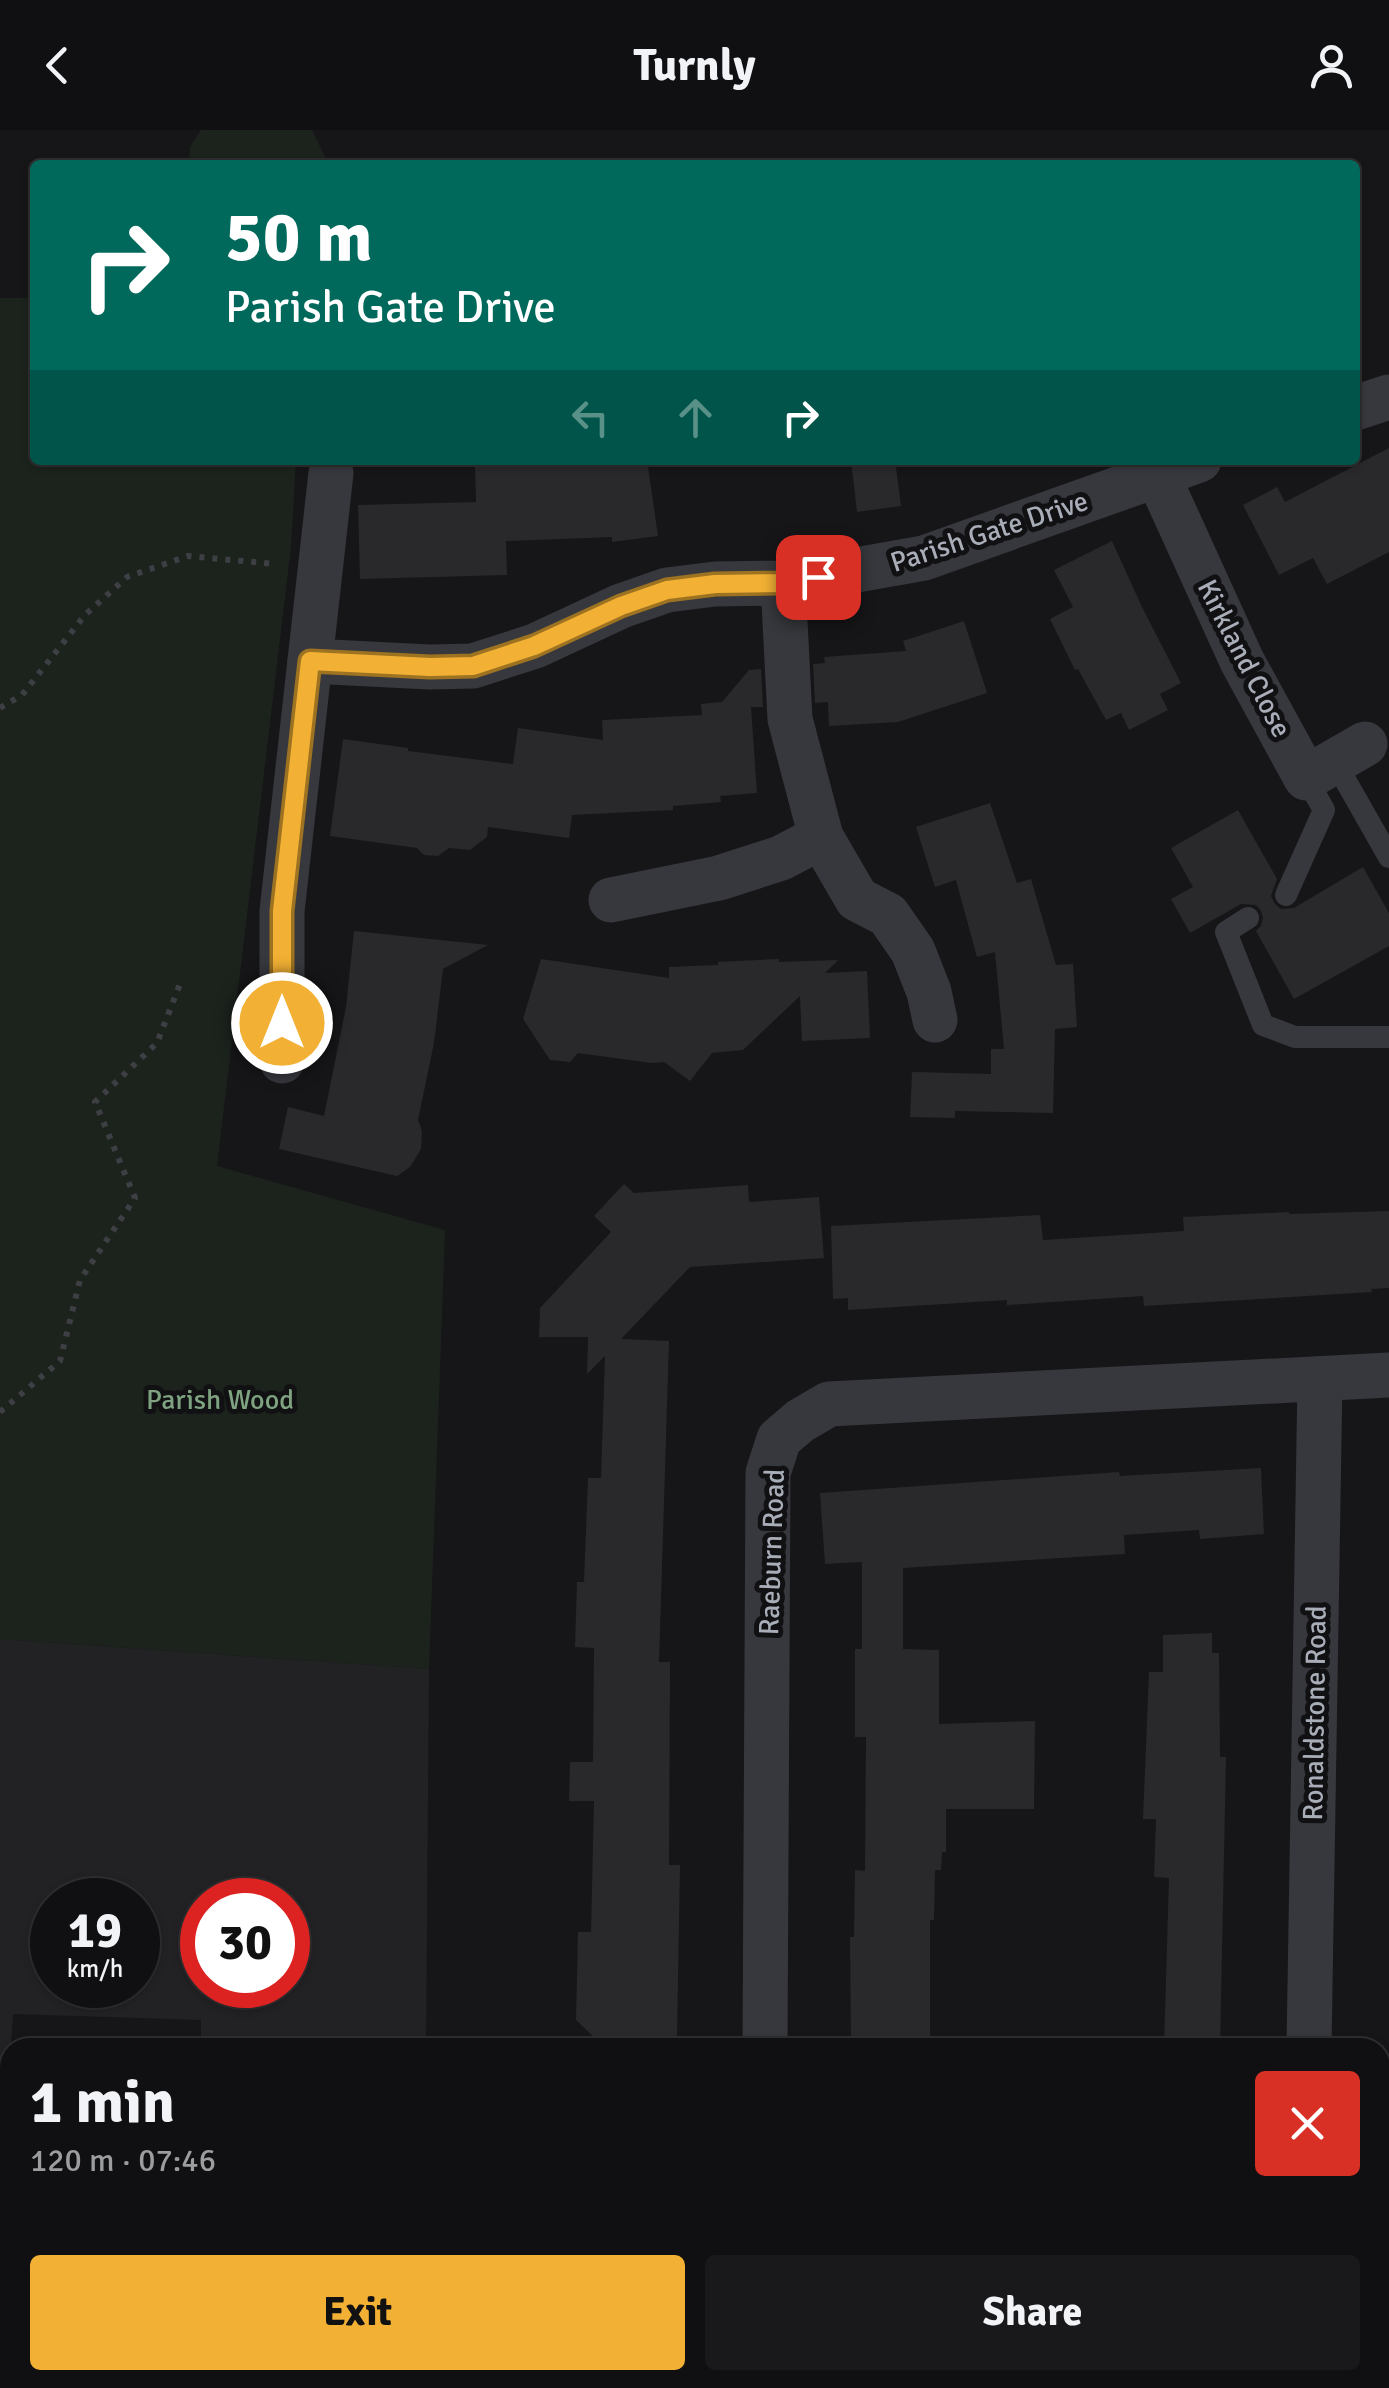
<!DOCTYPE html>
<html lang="en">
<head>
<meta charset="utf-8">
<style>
  :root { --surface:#101012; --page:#19191b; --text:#f1f3f6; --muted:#9c9d9f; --line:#303032; --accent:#f2b134 }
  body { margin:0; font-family:Signika,sans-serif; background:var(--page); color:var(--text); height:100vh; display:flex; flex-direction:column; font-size:38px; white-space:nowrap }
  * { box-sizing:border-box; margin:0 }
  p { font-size:32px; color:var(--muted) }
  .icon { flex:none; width:55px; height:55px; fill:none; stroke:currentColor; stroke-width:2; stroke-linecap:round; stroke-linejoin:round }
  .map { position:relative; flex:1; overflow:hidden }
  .side { position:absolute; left:0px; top:1908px; width:1390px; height:352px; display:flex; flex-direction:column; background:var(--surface); border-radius:30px 30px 0 0; box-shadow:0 2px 8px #0004,0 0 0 2px var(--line) }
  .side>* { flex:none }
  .top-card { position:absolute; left:30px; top:30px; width:1330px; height:305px; border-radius:10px; box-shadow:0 2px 8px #0004,0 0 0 2px var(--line); background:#00695c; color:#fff; overflow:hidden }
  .speed { position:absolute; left:30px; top:1748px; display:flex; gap:20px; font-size:50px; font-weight:700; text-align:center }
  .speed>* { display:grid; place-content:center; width:130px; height:130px; border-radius:50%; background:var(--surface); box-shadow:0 2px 8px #0004,0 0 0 2px var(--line); line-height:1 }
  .speed small { font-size:25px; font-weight:400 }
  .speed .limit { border:15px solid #d22; background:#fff; color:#111 }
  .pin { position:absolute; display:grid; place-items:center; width:85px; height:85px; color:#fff; margin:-42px; border-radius:20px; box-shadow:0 5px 15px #0006 }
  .me { position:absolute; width:110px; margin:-55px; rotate:0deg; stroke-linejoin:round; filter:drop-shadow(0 0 8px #0008) }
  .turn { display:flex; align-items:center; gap:35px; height:210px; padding:0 30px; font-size:45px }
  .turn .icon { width:130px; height:130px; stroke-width:2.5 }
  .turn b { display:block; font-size:70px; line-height:85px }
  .lanes { display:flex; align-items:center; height:95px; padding:0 30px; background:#0003; justify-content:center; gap:50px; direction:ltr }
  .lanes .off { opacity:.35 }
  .round { display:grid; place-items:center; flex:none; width:105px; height:105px; border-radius:10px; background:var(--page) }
  .head { display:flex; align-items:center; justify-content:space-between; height:170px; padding:0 30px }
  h1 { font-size:60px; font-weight:700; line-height:75px }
  .cta { display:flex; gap:20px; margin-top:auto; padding:20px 30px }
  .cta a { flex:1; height:115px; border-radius:10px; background:var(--accent); color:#111; font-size:40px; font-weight:700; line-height:115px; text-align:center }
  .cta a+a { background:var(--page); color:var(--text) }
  header { display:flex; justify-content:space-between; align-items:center; height:130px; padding:0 30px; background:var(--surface); font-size:45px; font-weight:700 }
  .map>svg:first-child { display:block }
  .built { fill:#222225; fill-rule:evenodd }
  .green { fill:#1c231d }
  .building { fill:#29292c }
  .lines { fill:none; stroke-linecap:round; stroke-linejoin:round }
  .path { stroke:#3d3f44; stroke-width:6; stroke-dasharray:5 8; stroke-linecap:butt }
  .lane { stroke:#37383d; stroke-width:22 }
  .street { stroke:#37383d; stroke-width:45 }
  .route-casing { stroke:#9d7322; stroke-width:25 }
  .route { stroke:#f2b134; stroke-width:18 }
  .labels { text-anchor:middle; stroke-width:10; stroke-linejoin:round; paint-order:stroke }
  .street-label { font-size:28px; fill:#a8adb8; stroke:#111113 }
  .park-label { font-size:28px; fill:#7fa381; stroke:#111113 }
</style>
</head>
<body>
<header><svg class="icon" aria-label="back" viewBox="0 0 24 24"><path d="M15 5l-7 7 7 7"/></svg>Turnly<svg class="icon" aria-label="person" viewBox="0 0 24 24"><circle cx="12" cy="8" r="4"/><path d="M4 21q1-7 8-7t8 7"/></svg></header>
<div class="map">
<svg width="1389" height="2258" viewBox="0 0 1389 2258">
  <rect width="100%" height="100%" fill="#161618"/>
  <path class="built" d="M0,1509l429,30 -3,378h-225v-27l-188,-6 -13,209zM52,1770h86v85h-86zM202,1770h86v85h-86z"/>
  <g class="green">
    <path d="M201,0h111l17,35h-140l1,-18z"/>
    <path d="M0,168h35v162h261l-5,87 -74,619 228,64 -16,439 -429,-30z"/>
  </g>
  <g class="building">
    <path d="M1389,318v104l-62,32 -14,-26 -34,17 -36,-70 34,-18 8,15z"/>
    <path d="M521,330h126l11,76 -46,6v-5l-106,4 1,34 -147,4 -2,-74 118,-3 -1,-35 47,-2z"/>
    <path d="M851,330h44l6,46 -44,6z"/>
    <path d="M1112,411l30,66 39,76 -21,11 8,16 -39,20 -8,-17 -15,7 -28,-51 -3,1 -25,-51 23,-12 -19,-37z"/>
    <path d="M964,491l23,72 -89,29 -69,4 -1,-24 -13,1 -2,-39 12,-1 -1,-6 82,-6 -3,-10z"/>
    <path d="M761,539l2,38h-12l6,86 -37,3 1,6 -48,4v4l-101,5 -3,23 -81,-11 -1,10 -17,13 -21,-2 -11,8 -14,-1 -7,-7 -87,-12 13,-97 65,9v3l105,13 5,-36 85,12 -1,-20 100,-5 -1,-11 21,-2 27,-32z"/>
    <path d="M990,673l27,80 14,-4 25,86 17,-1 4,63 -22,2 -2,84 -98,-2v7l-45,-1 2,-45 79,2v-25h13l-9,-97 -18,5 -21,-77 -21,7 -19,-60z"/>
    <path d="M1238,680l39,69 -6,17 4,8 6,5 13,-1 69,-41 26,46v33l-95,53 -38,-68 5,-5 2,-8 -2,-7 -5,-6 -15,-1 -51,29 -19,-34 22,-12 -22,-39z"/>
    <path d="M354,801l134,14 -45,24 -9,74 -16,77 4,11 -1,18 -11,18 -13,9 -118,-27 9,-42 36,9 22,-109z"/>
    <path d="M541,829l128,19v-11l49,-2v-3l61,-3v3l59,-2 -13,13 42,-2 3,67 -68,3 -2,-45 -57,54 -31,3 -22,28 -26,-19 -13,1 -73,-10 -8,9 -20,-2 -27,-41z"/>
    <path d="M624,1054l10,9 114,-8 1,17 70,-5 5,61 -134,9 -69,72 48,2 -10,321h11l-1,203h11l-3,171h-7v10l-68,-1 -26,-25 2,-88h13l3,-131h-25l1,-39h23l1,-114 -19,-1 2,-65h7l4,-104h13l4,-122 -18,18 1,-37h-49l1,-29 71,-76 -17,-16z"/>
    <path d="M1389,1081v77l-18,1 1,3 -228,14 -1,-10 -136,9v-5l-159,10v-12l-15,1 -2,-73 209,-11 3,25 141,-9 -1,-14 106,-5v2z"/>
    <path d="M1261,1338l3,66 -64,5 -1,-9 -75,5 1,19 -222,14v81l36,1v74l96,-3 -1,88h-88v43h-4l-1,18h-6l-1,50h-4v128h-66v-6l-13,-1 -1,-104h4l1,-67 10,1 1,-134h-11v-88h7v-87l-37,2 -5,-71 299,-21 1,4z"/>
    <path d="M1212,1503v20h7l1,104h6l-6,291h-56l5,-170 -15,-1 2,-58h-13l6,-147h14v-37z"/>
  </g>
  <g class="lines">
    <g class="path">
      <path d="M0,578l22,-13 63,-80 42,-38 61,-21 87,8"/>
      <path d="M0,1282l60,-51 20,-81 55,-82 -40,-96 62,-59 23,-59"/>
    </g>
    <g class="lane">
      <path d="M1335,632l54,95"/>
      <path d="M1286,765l38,-85 -18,-32"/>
      <path d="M1248,788l-22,14 37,93 32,12h94"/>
      <path d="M413,2258l1,-8"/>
    </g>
    <g class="street">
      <path d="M1355,278l34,-11"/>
      <path d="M1157,344l85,187 64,117 59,-34"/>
      <path d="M783,453l7,136 31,118 36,62 31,16 25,36 16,41 6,28"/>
      <path d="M310,531l120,6 43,-1 62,-20 86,-40 46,-16 48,-6 68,-1 141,-25 275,-98"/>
      <path d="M611,770l108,-22 62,-20 40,-21"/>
      <path d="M282,931v-150l49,-438"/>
      <path d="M765,1918l3,-575 11,-34 21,-18 29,-17 560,-29"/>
      <path d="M1309,1918l11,-669"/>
      <path d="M1380,1981h9"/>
      <path d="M86,2258l1,-8"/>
      <path d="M763,2258v-8"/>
      <path d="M1302,2258v-8"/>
    </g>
  </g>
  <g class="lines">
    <defs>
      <path id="route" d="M282,893v-112l28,-250 120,6 43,-1 61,-20 87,-40 46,-16 48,-6 69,-1 34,-6"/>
    </defs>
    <use href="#route" class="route-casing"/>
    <use href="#route" class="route"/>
  </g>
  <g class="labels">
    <g class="street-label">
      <text transform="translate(989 401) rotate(-18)" y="10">Parish Gate Drive</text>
      <text transform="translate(1245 528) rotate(63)" y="10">Kirkland Close</text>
      <text transform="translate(771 1422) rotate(-88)" y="10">Raeburn Road</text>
      <text transform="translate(1314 1583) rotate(-89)" y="10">Ronaldstone Road</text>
    </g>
    <g class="park-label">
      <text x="220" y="1279">Parish Wood</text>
    </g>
  </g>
</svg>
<div class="speed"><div>19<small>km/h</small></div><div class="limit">30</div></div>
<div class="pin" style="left:818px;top:447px;background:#d93025"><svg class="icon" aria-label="arrive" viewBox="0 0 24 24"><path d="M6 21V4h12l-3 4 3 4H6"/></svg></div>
<svg class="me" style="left:282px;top:893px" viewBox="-20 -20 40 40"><circle r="17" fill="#f2b134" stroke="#fff" stroke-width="3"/><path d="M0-11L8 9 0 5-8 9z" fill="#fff"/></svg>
<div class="top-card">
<div class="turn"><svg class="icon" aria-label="right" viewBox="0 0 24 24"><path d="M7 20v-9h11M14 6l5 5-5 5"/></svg><div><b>50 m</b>Parish Gate Drive</div></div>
<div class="lanes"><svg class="icon off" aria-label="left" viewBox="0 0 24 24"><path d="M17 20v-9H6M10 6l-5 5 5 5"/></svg><svg class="icon off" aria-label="ahead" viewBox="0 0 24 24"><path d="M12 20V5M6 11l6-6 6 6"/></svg><svg class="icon" aria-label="right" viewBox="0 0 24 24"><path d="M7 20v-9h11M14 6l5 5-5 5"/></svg></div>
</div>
<section class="side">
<div class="head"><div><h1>1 min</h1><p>120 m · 07:46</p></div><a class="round" style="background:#d93025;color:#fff"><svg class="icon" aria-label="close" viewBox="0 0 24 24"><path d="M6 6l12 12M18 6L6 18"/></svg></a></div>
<div class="cta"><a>Exit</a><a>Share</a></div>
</section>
</div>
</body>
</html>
